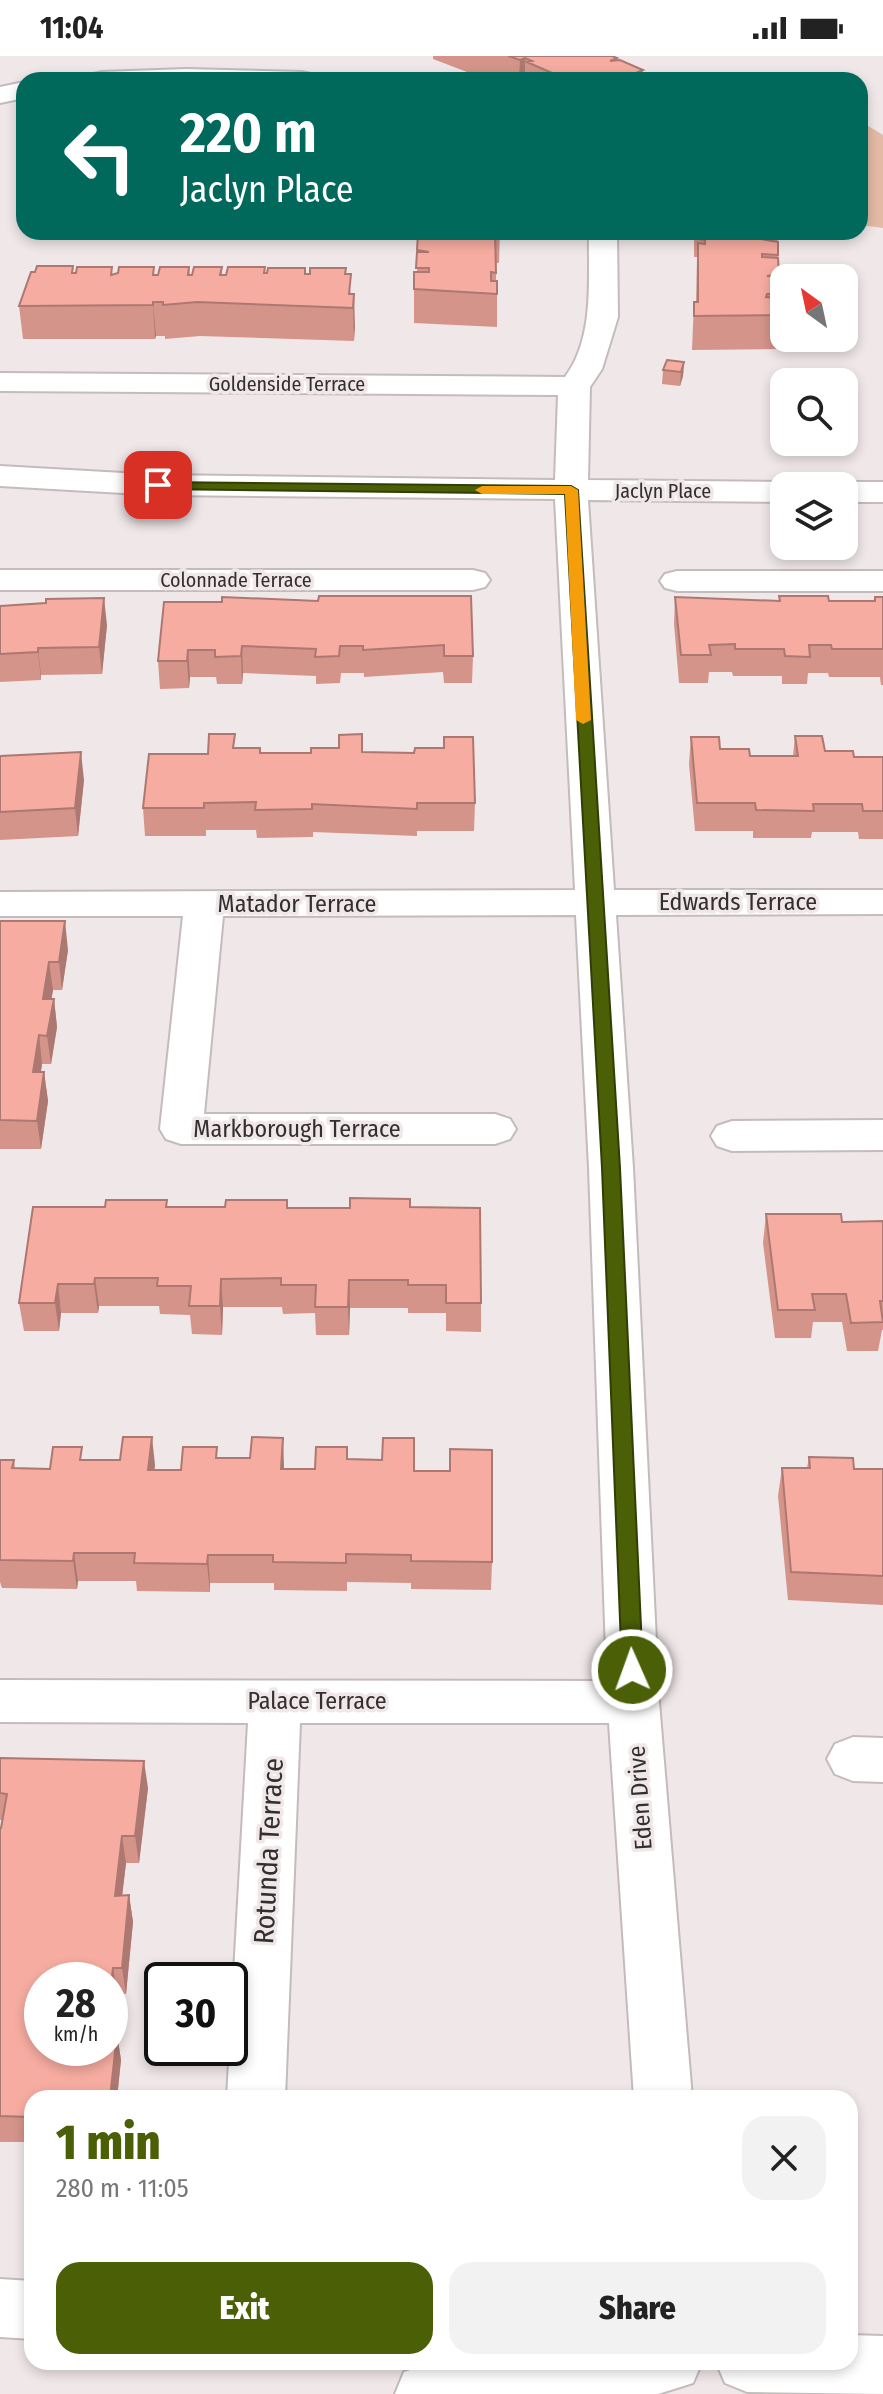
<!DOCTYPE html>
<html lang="en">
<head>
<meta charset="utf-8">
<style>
  :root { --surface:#fff; --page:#f2f2f2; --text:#222; --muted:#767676; --accent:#4b5f06 }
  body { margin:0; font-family:"Fira Sans Condensed",sans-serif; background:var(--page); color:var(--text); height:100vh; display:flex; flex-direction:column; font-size:30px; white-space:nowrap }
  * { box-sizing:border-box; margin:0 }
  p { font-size:26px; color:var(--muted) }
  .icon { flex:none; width:44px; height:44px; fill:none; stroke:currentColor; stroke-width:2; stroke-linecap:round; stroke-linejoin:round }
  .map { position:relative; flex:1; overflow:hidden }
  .sheet { position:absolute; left:24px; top:2034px; width:834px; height:280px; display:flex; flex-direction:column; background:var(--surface); border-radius:24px; box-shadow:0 4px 12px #0003 }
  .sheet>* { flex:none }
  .top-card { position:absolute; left:16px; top:16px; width:852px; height:168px; border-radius:24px; box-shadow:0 4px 12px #0003; background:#00695c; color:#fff; overflow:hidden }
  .needle { width:52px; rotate:327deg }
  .tools { position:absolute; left:770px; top:208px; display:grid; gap:16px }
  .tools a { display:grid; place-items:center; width:88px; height:88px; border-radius:16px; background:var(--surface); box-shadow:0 4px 12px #0003; font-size:40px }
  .speed { position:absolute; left:24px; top:1906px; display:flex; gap:16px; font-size:40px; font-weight:700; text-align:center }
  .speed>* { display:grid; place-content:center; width:104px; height:104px; border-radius:50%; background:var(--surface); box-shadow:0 4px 12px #0003; line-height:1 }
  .speed small { font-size:20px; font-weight:400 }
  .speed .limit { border:4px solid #111; border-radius:12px; background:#fff; color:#111 }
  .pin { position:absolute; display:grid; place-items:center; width:68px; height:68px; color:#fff; margin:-34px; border-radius:16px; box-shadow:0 4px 12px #0006 }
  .me { position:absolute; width:88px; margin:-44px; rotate:358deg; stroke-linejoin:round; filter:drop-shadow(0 0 6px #0008) }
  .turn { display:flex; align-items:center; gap:28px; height:168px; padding:0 32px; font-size:36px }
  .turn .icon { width:104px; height:104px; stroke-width:2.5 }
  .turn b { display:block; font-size:56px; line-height:68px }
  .round { display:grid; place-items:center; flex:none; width:84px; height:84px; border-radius:24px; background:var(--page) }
  .head { display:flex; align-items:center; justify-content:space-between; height:136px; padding:0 32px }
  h1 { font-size:48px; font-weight:800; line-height:60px; color:var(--accent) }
  .button { display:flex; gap:16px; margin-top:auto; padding:16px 32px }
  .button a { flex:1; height:92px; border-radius:24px; background:var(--accent); color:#fff; font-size:32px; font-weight:800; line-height:92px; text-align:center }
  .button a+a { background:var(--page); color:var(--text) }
  .status { display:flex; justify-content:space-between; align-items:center; height:56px; padding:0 40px; background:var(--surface); direction:ltr }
  .status svg { height:22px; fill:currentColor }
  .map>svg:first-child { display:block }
  .green { fill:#e3baa3 }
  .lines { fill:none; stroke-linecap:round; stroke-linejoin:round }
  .minor-casing { stroke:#c4bbbc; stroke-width:4 }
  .minor { fill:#fff; fill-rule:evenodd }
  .wall { fill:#d4948a }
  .shaded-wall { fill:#ac7871 }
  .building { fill:#f6aca1; stroke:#ac7871; stroke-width:2 }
  .route { fill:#4b5f06; stroke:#313e04; stroke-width:2 }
  .slow { fill:#f59e0b }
  .labels { text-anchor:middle; stroke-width:7; stroke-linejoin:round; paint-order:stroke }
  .far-street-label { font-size:20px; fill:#322f30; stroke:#f0e7e8 }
  .street-label { font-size:24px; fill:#322f30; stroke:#f0e7e8 }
  .near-street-label { font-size:28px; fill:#322f30; stroke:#f0e7e8 }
</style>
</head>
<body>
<div class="status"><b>11:04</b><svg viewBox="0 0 49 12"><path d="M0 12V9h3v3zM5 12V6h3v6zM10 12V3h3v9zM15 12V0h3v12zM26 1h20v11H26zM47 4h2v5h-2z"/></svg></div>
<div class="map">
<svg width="883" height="2338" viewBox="0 0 883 2338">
  <rect width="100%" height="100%" fill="#f0e7e8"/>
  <path class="green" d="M860,65l23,14v93l-23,-3z"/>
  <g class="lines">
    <defs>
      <g id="minor">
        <path d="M186,13l116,3 9,2 4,6h-226l4,-6 9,-2z"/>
        <path d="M24,26v16l-24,5v-16z"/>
        <path d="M589,176h28l1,85 -16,52 -12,18 -2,93 196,2 12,4h-12v16l-196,-2 26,390h269v24l-267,1 17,253 26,534 33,396h-58l-25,-375h-309l-15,375h-58l21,-375 -248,-1v-42l607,1 -18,-513 -13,-253 -353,1 -19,198h291l15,5 6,10 -6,10 -15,5h-314l-15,-5 -6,-10 23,-213h-183v-24l575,-2 -20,-391 -397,-4 -158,-9v-20l158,9 397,5 3,-85 -558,-4v-18l565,4c30,-40 23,-98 24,-145z"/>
        <path d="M844,426h39v20h-39v-16h-12z"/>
        <path d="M0,514h473l12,3 5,7 -5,7 -12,3h-473z"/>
        <path d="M677,515h206v20h-206l-12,-3 -5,-7 5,-7z"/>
        <path d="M883,1064v30l-151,1 -15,-5 -6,-10 6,-10 15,-5z"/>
        <path d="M853,1681l30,1v44l-30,-1 -18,-7 -8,-15 8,-15z"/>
        <path d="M0,2223l32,2v58l-32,-2z"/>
        <path d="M850,2279l33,1v58l-136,-2 -22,-9 -9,-21h134z"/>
        <path d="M436,2306h266l-9,21 -35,11h-263l9,-22z"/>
      </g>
    </defs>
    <use href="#minor" class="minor-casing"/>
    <use href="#minor" class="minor"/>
  </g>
  <g class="wall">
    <path d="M433,0h179l5,2v2l26,10v5l13,5h-168l-55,-21z"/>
    <path d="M422,176h78l-1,31h-3v18h1v46l-83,-4v-51h3l1,-38h4z"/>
    <path d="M690,176h88l1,83 -3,34 -84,1 2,-48h2l1,-45h-3v-19h-4z"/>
    <path d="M73,210v7l40,1 45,1 31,-8 1,8 32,-8v8l43,-8v6l81,1 5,20h3v47l-154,-5 -35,3v-3h-9l-1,3h-132l-4,-33 16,-34z"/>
    <path d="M684,306l-1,14 -3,10 -18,-2 1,-14z"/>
    <path d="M779,540l50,5h45l1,-4h8v88h-2l-1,-8h-51l-1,-4h-20l-1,11h-25v-8h-49l-1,-4h-23l-1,11h-29l-5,-59 1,-27 104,4z"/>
    <path d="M318,545l155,55 -1,27h-28l-1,-11 -79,5v-4h-23l-1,10 -24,1v-8l-73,-3 -1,11h-25l-1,-7h-26l-1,11 -29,1 -2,-28z"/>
    <path d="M0,550l107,19 -5,49 -61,1v5l-41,2z"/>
    <path d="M362,678l1,18 112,51 -1,28h-57v5l-104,-4v5l-56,1 -1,-8h-50v6h-61l-2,-28 65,-54 27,-6h25v5h51l28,-5z"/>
    <path d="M795,680l30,15 29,6h29v82h-24l-1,-7h-46l-1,6h-58v-7h-58l-6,-67 2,-27 29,12 30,7h43z"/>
    <path d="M0,700l84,24 -6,56 -78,4z"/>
    <path d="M0,865l68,29 -6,40h-9l-2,9h3l3,28 -6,37h-9l-1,8h3l4,29 -7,48h-41z"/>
    <path d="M167,1151h243l71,96v29l-35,-1v-18h-38v-5h-58l-1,27h-33l-1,-22 -32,1 -1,-7h-59l-1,28 -30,-1 -2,-19 -30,-1 -1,-8h-60l-1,7h-37l-2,18h-35l-5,-28z"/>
    <path d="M766,1158l76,8 41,-1v109h-1l-4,21h-31l-5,-29h-29l-2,16h-36l-12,-95z"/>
    <path d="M809,1401l45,12h29v136l-95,-5 -10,-104 4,-28h25z"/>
    <path d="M218,1402l66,11h31l32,-10 68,12 77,91 -1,28 -80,-1v-6l-64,-1v9l-73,-1v-7h-64v9l-73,-1 -1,-10h-58l-1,8 -75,-1 -2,-6v-122h14l1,8 35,1 34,-9 71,5 -1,5h27z"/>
    <path d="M0,1702l148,30 -9,75h-13l-4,33 7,-1 4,27 -7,72h-9l-4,40h4l4,26 -4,38h-85v44h-32v-314h1l2,-8h-3z"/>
  </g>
  <g class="shaded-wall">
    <path d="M525,2v22h-6l1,-20z"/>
    <path d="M354,238l1,34 -1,13 -1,-33z"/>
    <path d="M153,246l3,34 -1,3 -2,-34z"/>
    <path d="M684,306l-1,14 -3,10 1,-14z"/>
    <path d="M104,542l3,27 -5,49 -3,-27z"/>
    <path d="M242,590l1,27 -1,11 -1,-28z"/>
    <path d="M38,592l3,27v5l-3,-28z"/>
    <path d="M188,594l2,27 -1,11 -2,-27z"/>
    <path d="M81,696l3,28 -6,56 -3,-28z"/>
    <path d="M65,865l3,29 -6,40 -3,-28z"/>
    <path d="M49,906l4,28 -6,37 -4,-28z"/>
    <path d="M54,943l3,28 -6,37 -4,-28z"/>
    <path d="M39,979l3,29 -6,36 -3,-28z"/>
    <path d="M44,1016l4,29 -7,48 -4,-28z"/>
    <path d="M95,1222l4,28 -1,7 -4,-29z"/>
    <path d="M221,1223l2,28 -1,28 -2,-29z"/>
    <path d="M349,1224l1,28 -1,27 -1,-28z"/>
    <path d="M58,1228l3,29 -2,18 -4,-28z"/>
    <path d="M152,1381l3,28 -4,33 -3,-28z"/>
    <path d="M283,1382l1,28 -1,31 -2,-28z"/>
    <path d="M74,1497l4,28 -1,8 -4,-28z"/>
    <path d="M208,1499l2,28v9l-3,-28z"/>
    <path d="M144,1705l4,27 -9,75 -4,-27z"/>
    <path d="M122,1780l4,27 -7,59 -4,-26z"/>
    <path d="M129,1839l4,27 -7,72 -4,-26z"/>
    <path d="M113,1912l4,26 -7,66v-66z"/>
    <path d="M117,1978l4,26 -4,38h-7z"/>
  </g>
  <g class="building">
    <path d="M508,0h104l5,2 -7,3 10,-1 23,10 -7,3 20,7h-88l-41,-18 5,-1 -7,-3 -5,2z"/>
    <path d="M422,176h73l1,41 -5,-1v9h6v13l-83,-5v-17h15v-4h-13l1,-16h12l-12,-2 1,-16 16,1z"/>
    <path d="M699,176h79v7h-17l17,3v13l-16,-1v3l16,1 1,16 -12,2 11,1 1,17h-12l-1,3 12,1 1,17 -85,1v-14h4v-59l7,1v-4l-6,-1z"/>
    <path d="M37,210h36l-1,7h4l1,-6h35l-1,8 7,-2 1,-6h35l-1,8h5l2,-8h29l-1,8h4l2,-8h28l-2,8h6l2,-8h37l-1,6h3l1,-5h37v6h5v-6h36l-1,6h6l-2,20h5l-1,14 -156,-6 -34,3v-3h-10v3l-134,1 12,-34h4z"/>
    <path d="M667,304l17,2 -3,10 -18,-2z"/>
    <path d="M319,540h152l2,60h-29v-11l-81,5v-4h-23l-1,10 -24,1 1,-8 -74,-3 -1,10 -26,1v-7h-27l-1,11h-29l6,-59h58v-5l96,4z"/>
    <path d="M779,540h49l1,5h46v-4h8v52h-51l-1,-4h-22l1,12 -25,-1 -1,-7h-49v-5l-26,1 2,10h-30l-6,-58 105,4z"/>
    <path d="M104,542l-5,49 -61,1v4l-38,2v-48l46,-3v-4z"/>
    <path d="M209,678h26l-2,14h27v5h51v-5h28v-13l23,-1v18l52,1 1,-5h29v-11h29l2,66h-58v6l-105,-5v5l-57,1 1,-8 -52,1v5h-61l6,-54h59z"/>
    <path d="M795,680h27l3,15h28l1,6h29v54h-20l-1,-7h-49l1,7 -58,-1 -1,-7h-58l-6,-66h28l1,12h29l1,7h48z"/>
    <path d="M81,696l-6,56 -75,4v-56z"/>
    <path d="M0,865h65l-6,41h-10l-6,37h11l-7,37 -8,-1 -6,37h11l-7,49 -37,-1z"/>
    <path d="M350,1142l60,1v8l70,1 1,95h-35v-18h-38v-5h-59l-1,27h-33l1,-22h-35v-7l-60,1 -1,27h-31l2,-20h-34l1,-8h-63l-1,6h-36l-3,19h-36l14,-96h72l1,-7h61l-1,7h59l1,-7h61v8h63z"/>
    <path d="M766,1158h75l1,8 41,-1v80h-3l3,21 -32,1 -5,-29h-34l3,16h-37z"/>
    <path d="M123,1381h29l-4,33h33l2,-23h34l-1,11h34l2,-21 31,1 -2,31h34l1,-22h31v12l35,1 1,-22h31v33h36v-22l42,1v112l-81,-1v-6l-65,-1v9l-73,-1v-7h-65l-1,9 -73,-1 1,-10h-61l-1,8 -73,-1v-100h14l-2,8 38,1 3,-22h29l-2,13h40z"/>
    <path d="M809,1401l44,1 1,11h29v107l-92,-4 -9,-104h28z"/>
    <path d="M0,1702l144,3 -9,75h-13l-7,60 14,-1 -7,73h-9l-3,26v-14h-68v68h68v-14h7l-7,64h-78v19l-32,-1v-288h1l6,-34 -7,-1z"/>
  </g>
  <path class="route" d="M154,426l417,4 7,4 42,678 23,502 -3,6h-15l-3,-6 -20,-502 -37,-674 -407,-5 -4,-2z"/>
  <path class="slow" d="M571,430l7,4 13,230 -8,4 -7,-4 -11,-226h-83l-7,-4 7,-4z"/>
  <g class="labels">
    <g class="far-street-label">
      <text x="287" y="335">Goldenside Terrace</text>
      <text x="663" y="442">Jaclyn Place</text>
      <text x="236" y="531">Colonnade Terrace</text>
    </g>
    <g class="street-label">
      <text x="738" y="854">Edwards Terrace</text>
      <text x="297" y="856">Matador Terrace</text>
      <text x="297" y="1081">Markborough Terrace</text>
      <text x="317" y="1653">Palace Terrace</text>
      <text transform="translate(640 1742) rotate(-94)" y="8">Eden Drive</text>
    </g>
    <g class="near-street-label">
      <text transform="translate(268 1795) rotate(-87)" y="10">Rotunda Terrace</text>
    </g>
  </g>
</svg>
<div class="tools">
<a><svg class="needle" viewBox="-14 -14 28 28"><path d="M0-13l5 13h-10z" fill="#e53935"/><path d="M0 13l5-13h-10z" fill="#767676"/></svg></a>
<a><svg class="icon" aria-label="search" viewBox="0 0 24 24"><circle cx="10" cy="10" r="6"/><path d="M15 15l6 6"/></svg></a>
<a><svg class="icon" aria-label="layers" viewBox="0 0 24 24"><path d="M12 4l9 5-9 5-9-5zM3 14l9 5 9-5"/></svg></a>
</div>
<div class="speed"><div>28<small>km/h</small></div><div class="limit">30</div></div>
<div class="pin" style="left:158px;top:429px;background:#d93025"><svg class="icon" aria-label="arrive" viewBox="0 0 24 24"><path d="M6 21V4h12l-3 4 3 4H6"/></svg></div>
<svg class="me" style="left:632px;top:1614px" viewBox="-20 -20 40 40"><circle r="17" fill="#4b5f06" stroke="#fff" stroke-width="3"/><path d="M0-11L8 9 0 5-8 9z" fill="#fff"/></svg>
<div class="top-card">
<div class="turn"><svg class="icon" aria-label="left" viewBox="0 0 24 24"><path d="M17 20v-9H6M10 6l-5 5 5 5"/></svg><div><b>220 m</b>Jaclyn Place</div></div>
</div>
<section class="sheet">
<div class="head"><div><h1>1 min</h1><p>280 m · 11:05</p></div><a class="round"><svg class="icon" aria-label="close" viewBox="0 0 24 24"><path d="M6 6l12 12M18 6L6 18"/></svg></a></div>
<div class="button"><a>Exit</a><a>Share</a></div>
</section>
</div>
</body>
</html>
